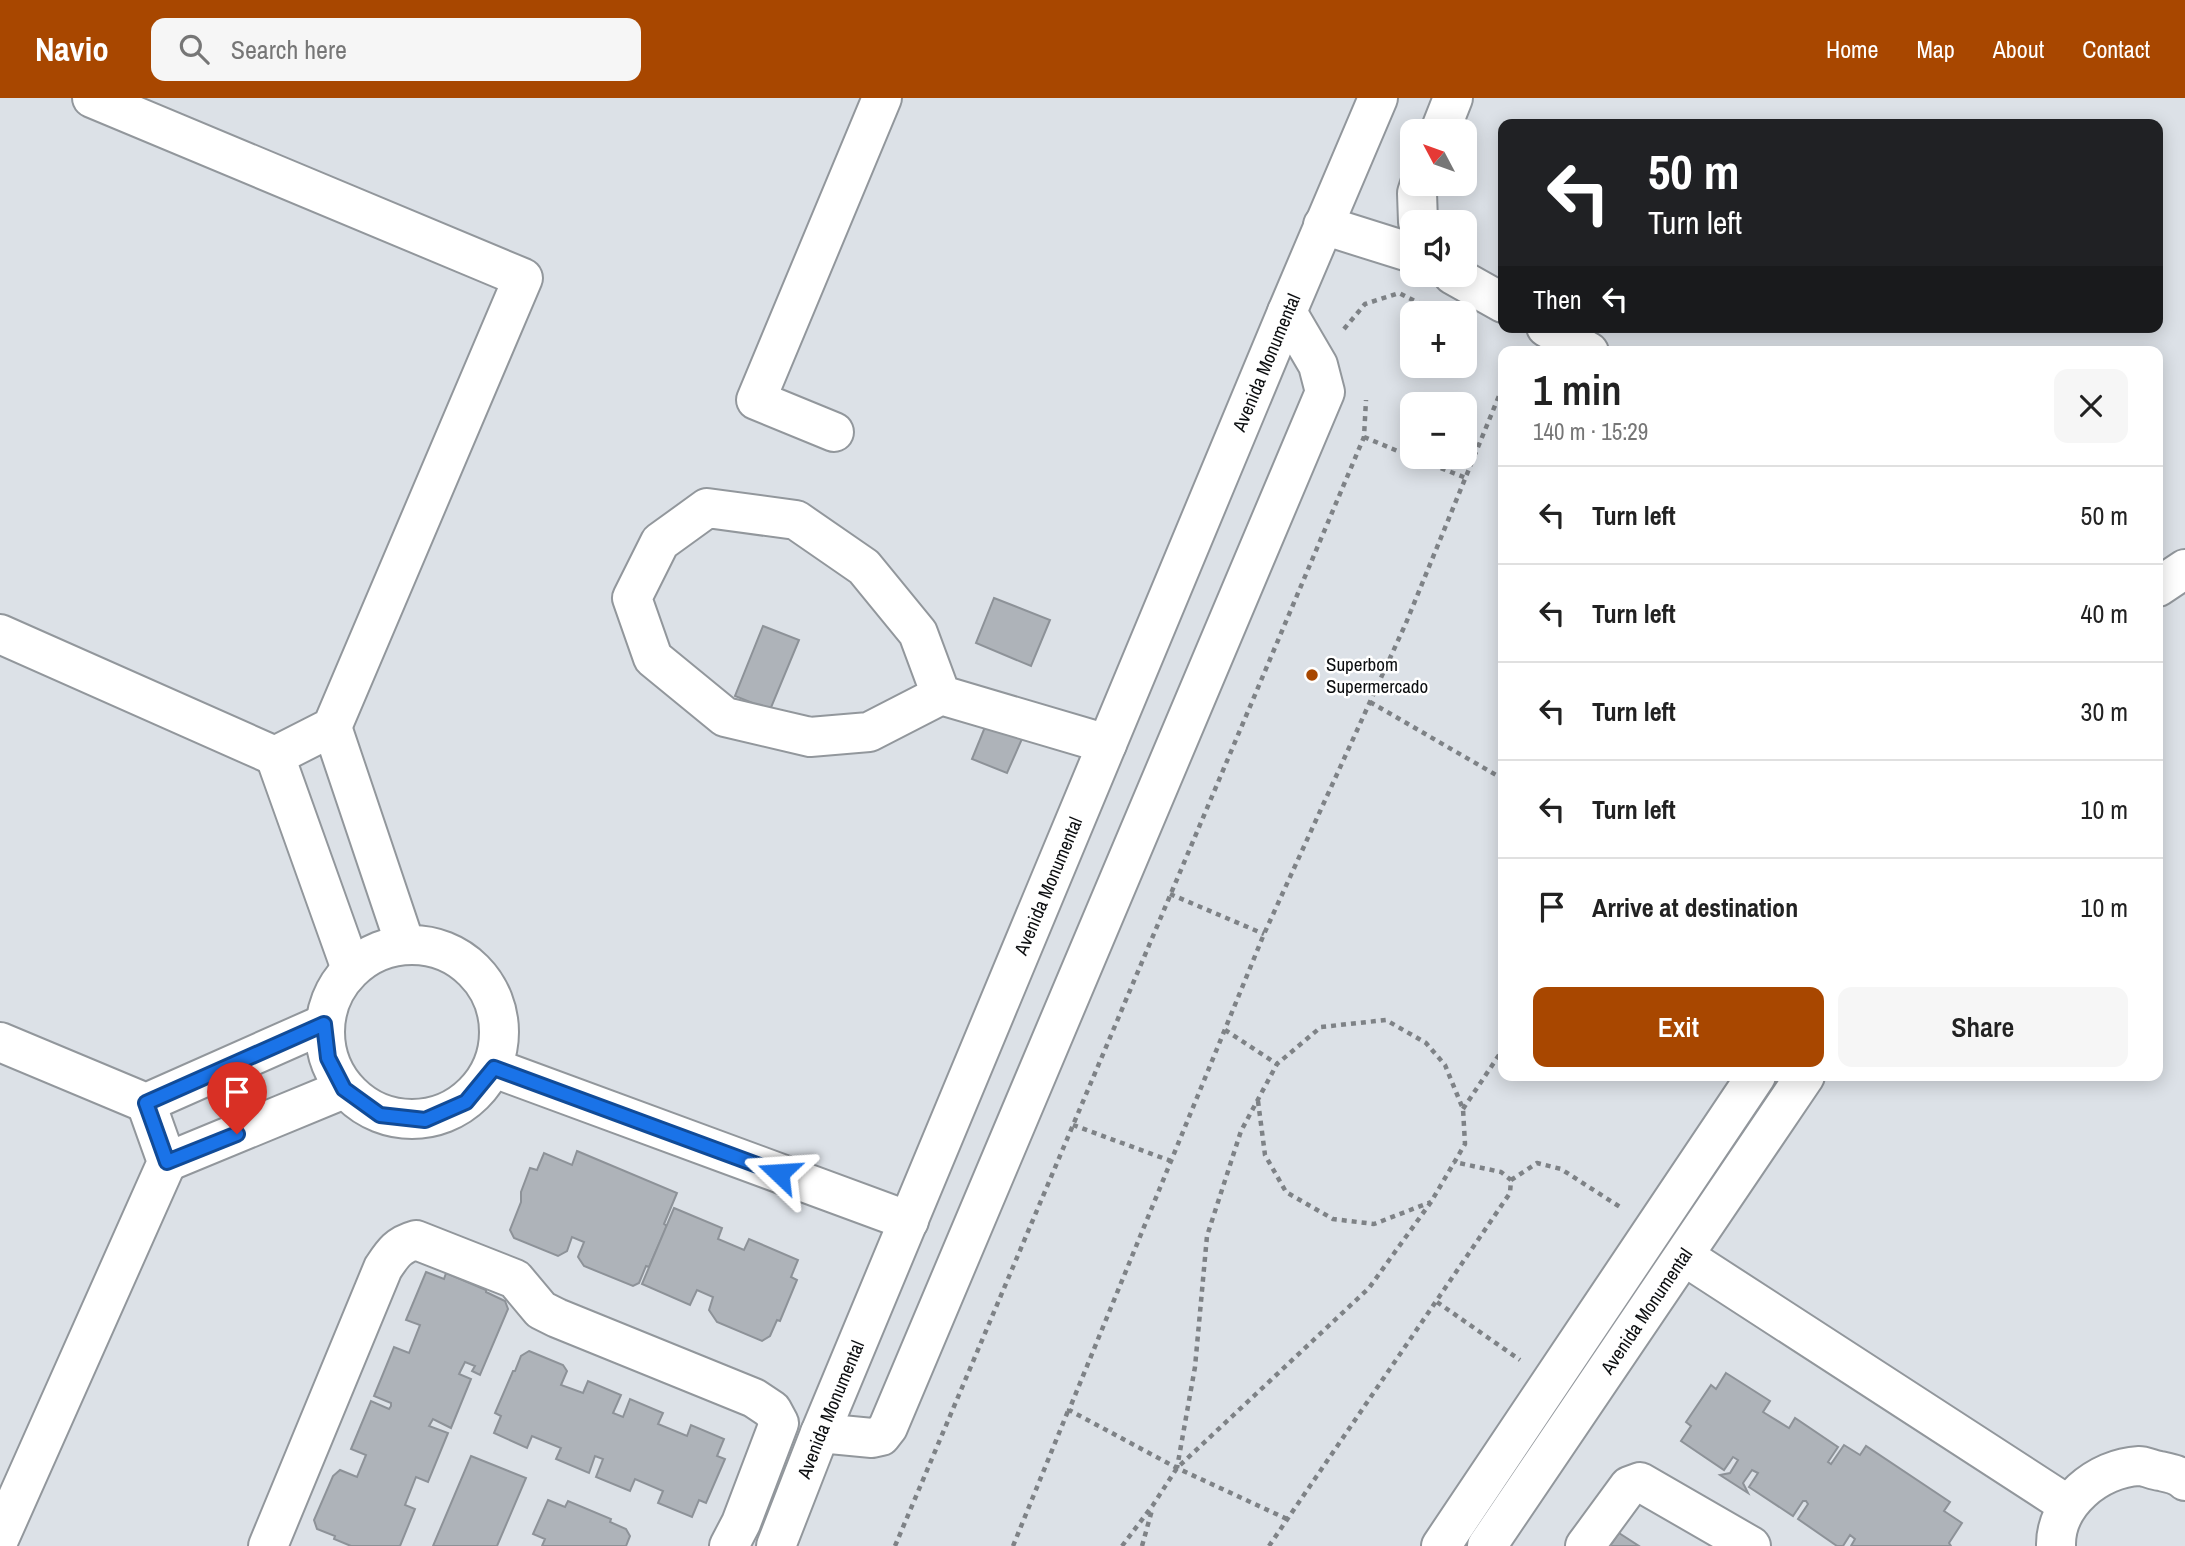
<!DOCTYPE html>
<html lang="en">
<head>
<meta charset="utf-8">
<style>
  :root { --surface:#fff; --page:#f6f6f6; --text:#222; --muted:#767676; --line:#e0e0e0; --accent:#a84700 }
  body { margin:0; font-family:"Archivo Narrow",sans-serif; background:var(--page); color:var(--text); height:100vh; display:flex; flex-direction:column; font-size:26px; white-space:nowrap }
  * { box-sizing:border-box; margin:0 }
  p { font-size:23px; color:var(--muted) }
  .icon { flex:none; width:38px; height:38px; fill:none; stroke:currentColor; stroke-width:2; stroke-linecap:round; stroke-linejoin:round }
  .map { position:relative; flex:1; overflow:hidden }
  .drawer { position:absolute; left:1498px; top:248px; width:665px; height:735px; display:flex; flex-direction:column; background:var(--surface); border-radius:14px; box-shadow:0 4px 18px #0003 }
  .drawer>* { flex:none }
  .hud { position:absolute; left:1498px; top:21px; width:665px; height:214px; border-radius:14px; box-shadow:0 4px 18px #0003; background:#202124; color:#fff; overflow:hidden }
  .needle { width:46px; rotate:311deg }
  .buttons { position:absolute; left:1400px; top:21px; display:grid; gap:14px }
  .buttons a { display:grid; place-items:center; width:77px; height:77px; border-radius:14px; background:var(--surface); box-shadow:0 4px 18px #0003; font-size:35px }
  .pin { position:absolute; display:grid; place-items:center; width:60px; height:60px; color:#fff; margin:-72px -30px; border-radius:50% 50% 50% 0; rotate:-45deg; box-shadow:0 0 7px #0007 }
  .pin .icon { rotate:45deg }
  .me { position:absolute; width:77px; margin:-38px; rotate:290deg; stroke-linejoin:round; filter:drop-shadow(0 0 5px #0008) }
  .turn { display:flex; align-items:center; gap:24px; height:147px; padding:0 35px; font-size:32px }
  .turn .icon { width:91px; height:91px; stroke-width:2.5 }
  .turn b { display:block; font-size:49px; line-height:60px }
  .then { display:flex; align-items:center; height:66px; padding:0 35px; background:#0003; gap:14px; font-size:26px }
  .round { display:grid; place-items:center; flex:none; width:74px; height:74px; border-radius:14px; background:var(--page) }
  .summary { display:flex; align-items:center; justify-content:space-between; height:119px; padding:0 35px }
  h1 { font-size:42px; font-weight:600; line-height:52px }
  .primary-button { display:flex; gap:14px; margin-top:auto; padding:14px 35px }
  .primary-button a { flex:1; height:80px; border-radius:14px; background:var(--accent); color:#fff; font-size:28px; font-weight:600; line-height:80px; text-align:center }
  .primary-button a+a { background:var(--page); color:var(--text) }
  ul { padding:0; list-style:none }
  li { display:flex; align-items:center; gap:21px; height:98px; padding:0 35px; border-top:2px solid var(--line) }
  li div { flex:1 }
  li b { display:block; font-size:26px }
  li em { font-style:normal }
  header { display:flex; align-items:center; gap:42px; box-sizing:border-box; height:98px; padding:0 35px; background:var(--accent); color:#fff }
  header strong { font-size:33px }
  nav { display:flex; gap:38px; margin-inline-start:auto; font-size:24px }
  .search { width:490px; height:63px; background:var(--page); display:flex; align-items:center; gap:18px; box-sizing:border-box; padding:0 24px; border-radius:14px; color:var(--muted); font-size:26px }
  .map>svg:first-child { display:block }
  .building { fill:#aeb3b9; stroke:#8d9298; stroke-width:2 }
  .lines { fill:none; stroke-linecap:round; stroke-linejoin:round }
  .minor-casing { stroke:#92979c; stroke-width:42 }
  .path { stroke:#7e8286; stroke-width:4.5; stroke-dasharray:5 5; stroke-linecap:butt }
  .minor { stroke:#fff; stroke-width:38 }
  .route-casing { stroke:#114b97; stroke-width:18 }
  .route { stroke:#1a73e8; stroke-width:12 }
  .poi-dot { fill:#a84700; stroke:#fff; stroke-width:2.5 }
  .labels { text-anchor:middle; stroke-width:5; stroke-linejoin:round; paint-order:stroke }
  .street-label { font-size:19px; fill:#0c0e10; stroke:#fff }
  .poi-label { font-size:19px; fill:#0c0e10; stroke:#fff; text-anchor:start }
</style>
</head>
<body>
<header>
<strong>Navio</strong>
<div class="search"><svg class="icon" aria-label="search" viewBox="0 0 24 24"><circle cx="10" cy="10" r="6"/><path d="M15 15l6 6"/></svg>Search here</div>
<nav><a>Home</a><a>Map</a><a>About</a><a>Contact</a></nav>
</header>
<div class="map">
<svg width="2185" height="1448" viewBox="0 0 2185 1448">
  <rect width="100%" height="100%" fill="#dce1e7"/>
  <g class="building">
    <path d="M994,500l56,22 -19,46 -55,-23z"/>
    <path d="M763,528l36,14 -29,70 -35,-14z"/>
    <path d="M989,619l36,15 -18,41 -35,-14z"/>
    <path d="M577,1053l100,42 -13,31 3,2 -18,41 -3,-1 -7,17 -6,3 -49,-20 -6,-9 6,-15 -12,-5 -5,14 -9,5 -44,-18 -4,-8 11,-28v-10l9,-24 7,2 7,-17 28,12z"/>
    <path d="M674,1110l48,20 -4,11 26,11 5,-11 49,21 -7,17 6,3 -17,41 -3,-1 -7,16 -8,5 -45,-19 -8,-12 4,-13 -16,-7 -7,15 -48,-21z"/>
    <path d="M426,1174l18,7 2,-6 40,17v2l19,9 3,8 -28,66 -8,-4 3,-5 -10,-4 -6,12 12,5 -20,49 -18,-9 -4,7 19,7 -20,49 -12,-5 -11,28 10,4 -15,37h-49l-17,-7 1,-3 -18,-7 -3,-9 19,-44 7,-6 17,7 9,-22 -15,-6 20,-48 18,8 2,-3v-3l-17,-7 20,-49 15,6 11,-28 -14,-5z"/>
    <path d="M529,1253l34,14 4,6 -6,14 22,8 5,-12 33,14 -8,18 10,4 7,-18 33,14 -5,11 29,12 4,-11 33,14 -7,17 8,3 -19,44 -7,-3 -7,17 -34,-14 5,-12 -28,-12 -5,12 -34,-14 7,-18 -8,-3 -6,17 -33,-14 5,-11 -29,-12 -5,12 -33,-15 7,-17 -6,-3 18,-42h2l6,-15z"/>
    <path d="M1726,1275l44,28 -7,11 26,16 6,-10 43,29 -10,15 3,2 13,-19 16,10 6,-9 84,56 -6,9 18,12 -13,20 2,3h-100l4,-7 -5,-4 -7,11h-6l-39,-27 10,-15 -2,-3h-3l-10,15 -44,-29 9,-14 -6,-3 -9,13 5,10 -28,-18 10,-2 8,-13 -5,-3 -9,13 -43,-29 10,-15 -5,-4 25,-37 5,4z"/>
    <path d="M471,1358l55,22 -29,68h-64z"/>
    <path d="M548,1402l17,7 3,-6 43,18 -1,3 16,7 4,7 -4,10h-84l3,-7 -12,-5z"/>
    <path d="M1619,1435l20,13h-29z"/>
  </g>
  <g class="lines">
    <defs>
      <g id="minor">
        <path d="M1440,33l13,-33"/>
        <path d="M1418,124l-1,-29 3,-9"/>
        <path d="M1323,127l89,28"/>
        <path d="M1453,177l50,28"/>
        <path d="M1546,229l43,25"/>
        <path d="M834,334l-78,-32 126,-302"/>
        <path d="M2158,489l27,-18"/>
        <path d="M0,536l275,122 57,-29 191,-449 -431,-180"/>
        <path d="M941,597l-23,-62 -54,-66 -68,-47 -89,-12 -47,34 -28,56 21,60 72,59 85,20 59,-5 72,-37 166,49"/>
        <path d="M332,629l73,217"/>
        <path d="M275,658l76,213"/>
        <circle cx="412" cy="934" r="87"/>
        <path d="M0,944l146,61 178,-79"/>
        <path d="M494,970l415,153"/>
        <path d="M167,1064l177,-73"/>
        <path d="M1684,1158l384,249"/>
        <path d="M820,1335l52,5 9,-2 7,-9 437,-1035 -7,-27 -31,-53"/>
        <path d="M0,1439l167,-375 -21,-59"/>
        <path d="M268,1448l115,-278c10,-15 15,-23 33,-28l99,39 26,31 16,8 197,80 18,12 7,13 -38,100 -12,23"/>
        <path id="s1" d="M776,1448l44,-113 467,-1121 91,-214"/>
        <path d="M1441,1448l315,-470"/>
        <path id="s2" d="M1487,1448l318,-470"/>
        <path d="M1585,1448l44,-60 11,-4 111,64"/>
        <path d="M2056,1448c-1,-43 42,-78 83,-80 6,0 14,4 21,5 9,2 18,3 25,10"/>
      </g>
    </defs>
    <use href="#minor" class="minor-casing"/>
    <g class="path">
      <path d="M1344,231l21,-25 34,-11 28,14"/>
      <path d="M1364,339l48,20"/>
      <path d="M1413,359l53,21"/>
      <path d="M1370,604l133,77"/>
      <path d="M1170,796l94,40"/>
      <path d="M1225,932l52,34"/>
      <path d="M1258,1003l7,54 21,37 47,27 41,5 57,-22"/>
      <path d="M1463,1011l40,-60"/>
      <path d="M1073,1027l98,36"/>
      <path d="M1511,1082l26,-17 24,6 59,38"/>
      <path d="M1437,1204l83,58"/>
      <path d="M1287,1421l-110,-51 -108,-58 195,-476 142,-311 97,-237"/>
      <path d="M895,1448l469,-1109 2,-37"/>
      <path d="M1013,1448l55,-135"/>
      <path d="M1122,1448l31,-41 24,-37 192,-180 62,-86 34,-58 -2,-35 -18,-44 -19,-22 -40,-23 -65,7 -44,37 -36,67 -34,105 -12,131 -18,101"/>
      <path d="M1142,1448l10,-36"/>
      <path d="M1269,1448l241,-353 1,-13 -10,-8 -47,-10"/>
    </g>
    <use href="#minor" class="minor"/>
  </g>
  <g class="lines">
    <defs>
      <path id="route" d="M237,1036l-70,28 -21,-59 178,-79 4,34 16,31 36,26 45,5 41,-18 28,-34 285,105"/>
    </defs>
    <use href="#route" class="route-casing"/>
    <use href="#route" class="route"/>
  </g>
  <circle class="poi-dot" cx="1312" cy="577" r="7"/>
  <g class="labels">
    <g class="street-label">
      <text dy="7" stroke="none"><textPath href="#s1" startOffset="1281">Avenida Monumental</textPath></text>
      <text dy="7" stroke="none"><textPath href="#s1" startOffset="714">Avenida Monumental</textPath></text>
      <text dy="7" stroke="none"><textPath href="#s2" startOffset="284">Avenida Monumental</textPath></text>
      <text dy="7" stroke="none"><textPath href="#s1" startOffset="147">Avenida Monumental</textPath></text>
    </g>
    <g class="poi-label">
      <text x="1326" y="573">Superbom<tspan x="1326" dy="22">Supermercado</tspan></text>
    </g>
  </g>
</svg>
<div class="buttons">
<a><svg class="needle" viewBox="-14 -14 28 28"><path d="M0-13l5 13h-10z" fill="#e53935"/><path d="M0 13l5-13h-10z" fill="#767676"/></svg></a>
<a><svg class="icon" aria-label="sound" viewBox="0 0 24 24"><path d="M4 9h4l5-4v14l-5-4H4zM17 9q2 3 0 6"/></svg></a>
<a>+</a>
<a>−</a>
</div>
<div class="pin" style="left:237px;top:1036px;background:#d93025"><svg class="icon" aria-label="arrive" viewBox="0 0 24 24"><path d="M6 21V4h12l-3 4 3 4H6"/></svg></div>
<svg class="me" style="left:779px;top:1075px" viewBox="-20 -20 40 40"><path d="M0-17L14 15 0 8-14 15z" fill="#1a73e8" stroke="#fff" stroke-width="4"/></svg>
<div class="hud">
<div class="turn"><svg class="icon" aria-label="left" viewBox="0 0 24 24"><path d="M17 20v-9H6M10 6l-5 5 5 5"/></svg><div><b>50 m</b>Turn left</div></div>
<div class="then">Then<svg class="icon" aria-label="left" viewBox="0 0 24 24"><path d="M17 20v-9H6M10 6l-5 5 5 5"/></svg></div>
</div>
<section class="drawer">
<div class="summary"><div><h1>1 min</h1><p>140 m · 15:29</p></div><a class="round"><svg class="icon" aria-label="close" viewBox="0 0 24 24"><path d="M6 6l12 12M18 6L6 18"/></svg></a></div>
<ul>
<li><svg class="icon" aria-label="left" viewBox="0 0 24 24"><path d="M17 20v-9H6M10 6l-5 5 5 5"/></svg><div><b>Turn left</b></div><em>50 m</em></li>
<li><svg class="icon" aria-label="left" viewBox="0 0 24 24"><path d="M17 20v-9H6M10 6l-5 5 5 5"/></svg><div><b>Turn left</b></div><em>40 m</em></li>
<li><svg class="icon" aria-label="left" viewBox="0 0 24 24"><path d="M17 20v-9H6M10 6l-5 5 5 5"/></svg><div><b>Turn left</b></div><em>30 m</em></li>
<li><svg class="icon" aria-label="left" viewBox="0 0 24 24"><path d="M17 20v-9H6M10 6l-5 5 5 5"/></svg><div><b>Turn left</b></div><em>10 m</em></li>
<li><svg class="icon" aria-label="arrive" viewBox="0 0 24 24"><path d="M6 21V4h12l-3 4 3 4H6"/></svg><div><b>Arrive at destination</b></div><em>10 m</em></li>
</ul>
<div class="primary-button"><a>Exit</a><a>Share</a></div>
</section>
</div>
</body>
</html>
